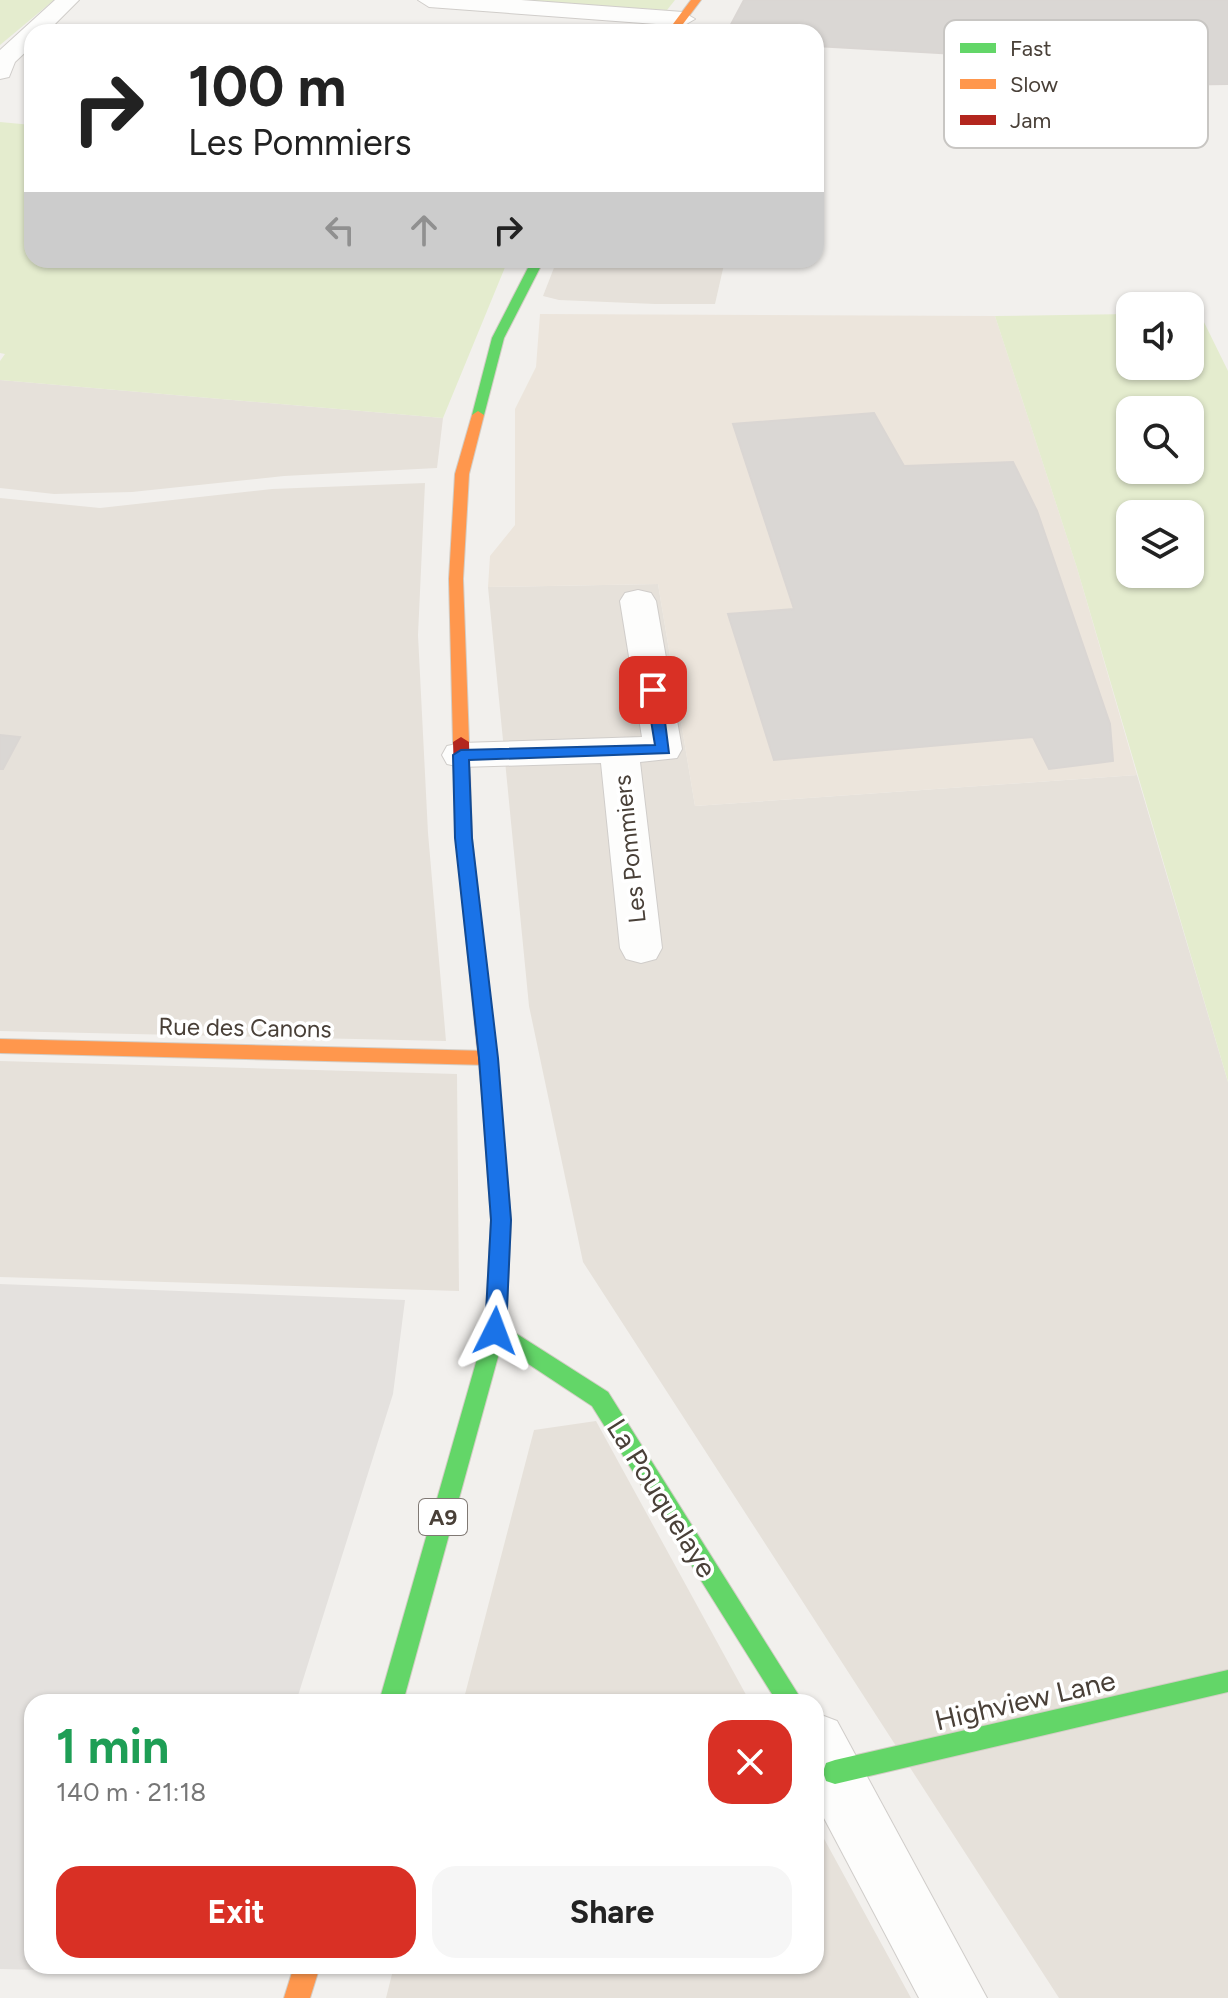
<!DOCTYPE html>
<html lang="en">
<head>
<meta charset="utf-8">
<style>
  :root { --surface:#fff; --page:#f6f6f6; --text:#222; --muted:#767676; --accent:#d93025 }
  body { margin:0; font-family:Figtree,sans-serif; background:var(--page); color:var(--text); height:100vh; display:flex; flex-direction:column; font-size:30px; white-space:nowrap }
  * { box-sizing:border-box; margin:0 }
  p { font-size:26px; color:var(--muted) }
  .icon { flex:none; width:44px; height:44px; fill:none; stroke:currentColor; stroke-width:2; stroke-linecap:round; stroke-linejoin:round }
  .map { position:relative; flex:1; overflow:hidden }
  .drawer { position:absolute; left:24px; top:1694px; width:800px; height:280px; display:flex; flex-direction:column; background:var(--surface); border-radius:24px; box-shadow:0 2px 6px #0004 }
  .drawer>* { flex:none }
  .guide { position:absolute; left:24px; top:24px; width:800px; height:244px; border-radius:24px; box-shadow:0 2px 6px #0004; background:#fff; color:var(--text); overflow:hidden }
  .tools { position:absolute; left:1116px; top:292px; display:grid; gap:16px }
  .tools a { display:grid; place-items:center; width:88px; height:88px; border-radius:16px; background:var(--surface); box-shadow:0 2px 6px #0004; font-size:40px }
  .pin { position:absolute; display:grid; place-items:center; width:68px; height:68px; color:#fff; margin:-34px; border-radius:16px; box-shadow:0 4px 12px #0006 }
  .me { position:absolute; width:88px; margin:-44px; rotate:3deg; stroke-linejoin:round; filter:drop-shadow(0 0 6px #0008) }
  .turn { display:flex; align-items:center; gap:28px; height:168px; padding:0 32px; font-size:36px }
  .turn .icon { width:104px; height:104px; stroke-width:2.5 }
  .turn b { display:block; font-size:56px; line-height:68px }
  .lanes { display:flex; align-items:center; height:76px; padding:0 32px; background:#0003; justify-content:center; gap:40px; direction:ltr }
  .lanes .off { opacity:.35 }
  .round { display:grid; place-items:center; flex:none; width:84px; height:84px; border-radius:24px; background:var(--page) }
  .headline { display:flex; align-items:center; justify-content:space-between; height:136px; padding:0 32px }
  h1 { font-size:48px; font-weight:700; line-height:60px; color:#1e9e55 }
  .action { display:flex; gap:16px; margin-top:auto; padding:16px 32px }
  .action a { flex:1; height:92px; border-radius:24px; background:var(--accent); color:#fff; font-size:32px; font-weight:700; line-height:92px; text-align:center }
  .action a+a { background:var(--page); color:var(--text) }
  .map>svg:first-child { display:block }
  .residential { fill:#e6e1da }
  .education { fill:#ece5dc }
  .green { fill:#e4ecce; fill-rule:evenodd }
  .parking { fill:#e4e1de }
  .building { fill:#dad7d4; stroke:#dad6d3; stroke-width:2 }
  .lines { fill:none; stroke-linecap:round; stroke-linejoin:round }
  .street-casing { stroke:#d0cdca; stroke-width:2 }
  .fast-casing { stroke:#d3cdc5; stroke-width:2 }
  .slow-casing { stroke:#d3cdc5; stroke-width:2 }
  .jam-casing { stroke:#d3cdc5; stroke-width:2 }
  .street { fill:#fdfdfc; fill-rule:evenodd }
  .fast { fill:#63d668; fill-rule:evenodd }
  .slow { fill:#ff974d; fill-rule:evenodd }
  .jam { fill:#b3261e; fill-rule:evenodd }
  .route { fill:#1a73e8; stroke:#114b97; stroke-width:2 }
  .labels { text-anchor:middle; stroke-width:7; stroke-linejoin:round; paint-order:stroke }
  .shield { fill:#fff; stroke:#807974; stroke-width:2 }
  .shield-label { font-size:22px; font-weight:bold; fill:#494038 }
  .street-label { font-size:24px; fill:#494038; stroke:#fff }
  .near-street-label { font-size:28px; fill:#494038; stroke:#fff }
  .key { fill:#fff; stroke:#c8c6c3; stroke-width:2 }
  .key-label { font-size:22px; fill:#494038 }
</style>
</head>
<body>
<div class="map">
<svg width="1228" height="1998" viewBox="0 0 1228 1998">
  <rect width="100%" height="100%" fill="#f2f0ed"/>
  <g class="residential">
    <path d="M557,260h168l-10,44h-60l-96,-4 -16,-4z"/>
    <path d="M0,380l443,38 -6,50 -153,8 -152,16 -78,2 -54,-6z"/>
    <path d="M425,483l-7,152 10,198 18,208 -446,-10v-533l100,10 172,-19z"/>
    <path d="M658,584l37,222 442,-31 91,307v916h-169l-476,-736 -54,-256 -41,-419z"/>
    <path d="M0,1061l457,13 2,217 -459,-14z"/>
    <path d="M596,1421l154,281h-287l71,-272z"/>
    <path d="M816,1824l95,174h-525l8,-32h422z"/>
  </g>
  <path class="education" d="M540,314l455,2 82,252 60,207 -442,31 -37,-222 -170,3 2,-31 25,-31v-116l21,-42z"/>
  <g class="green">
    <path d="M0,0h54l-54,45z"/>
    <path d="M512,0h163l-8,10z"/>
    <path d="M0,122l32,3v135h476l-65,158 -443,-38v-19l5,-7 -5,-1z"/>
    <path d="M1130,314v52h60v-52h10l28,57v711l-151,-514 -82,-252zM1190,410v60h-60v-60zM1130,514h60v60h-60z"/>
  </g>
  <path class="parking" d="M0,1284l405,16 -12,94 -97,308h-264v264h180l-3,8 -209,-5z"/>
  <g class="building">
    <path d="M744,0h484v84l-66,1 -14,-20 -332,-19v-14h-89z"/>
    <path d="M874,413l30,53 109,-4 24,49 73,213 3,37 -64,8 -16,-32 -259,23 -46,-146 66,-5 -61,-185z"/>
    <path d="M0,735l20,2 -17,32h-3z"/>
  </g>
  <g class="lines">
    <defs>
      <g id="street">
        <path d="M55,0h24l-32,32h-15v14l-17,16 -6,15 -9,2v-29z"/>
        <path d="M418,0h103l162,12 12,7 -12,7 -254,-19z"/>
        <path d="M638,590l13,3 5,8 26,148 -5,9 -37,4 22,186 -6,11 -15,4 -15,-4 -6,-11 -19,-185 -140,4 -14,-3 -5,-9 5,-9 14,-3 181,-6 -22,-136 5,-8z"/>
        <path d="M816,1713l21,8 150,277h-68l-103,-195z"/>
      </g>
      <g id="fast">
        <path d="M532,260h12l-40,78 -20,77 -11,3 -1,-3 20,-77z"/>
        <path d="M491,1089l7,2 2,5 11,124 -5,107 102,65 195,310h-26l-185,-296 -91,-60 -98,356h-24l106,-371 6,-111 -9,-124 2,-5z"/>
        <path d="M1228,1670v22l-393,92 -9,-3 -3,-9 3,-9 9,-3z"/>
      </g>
      <g id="slow">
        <path d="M691,0h10l-24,32h-10z"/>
        <path d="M478,411l6,4 -15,59 -6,105 6,163 -8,5 -8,-5 -4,-163 6,-105 17,-59z"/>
        <path d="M0,1039l488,12 7,2 2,5 -2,5 -7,2 -488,-12z"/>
        <path d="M294,1966h26l-10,32h-26z"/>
      </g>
      <path id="jam" d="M461,737l8,5 3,96 28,258 -2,5h-14l-2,-5 -26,-258 -3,-96z"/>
    </defs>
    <use href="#street" class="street-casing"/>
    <use href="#fast" class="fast-casing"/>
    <use href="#slow" class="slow-casing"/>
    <use href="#jam" class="jam-casing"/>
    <use href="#street" class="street"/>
    <use href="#fast" class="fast"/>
    <use href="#slow" class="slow"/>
    <use href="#jam" class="jam"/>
  </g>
  <path class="route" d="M653,685l8,5 8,63 -200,7 3,78 26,220 13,162 -5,111 -3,7h-15l-3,-7 6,-111 -12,-162 -24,-220 -2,-83 8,-5 194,-5 -9,-55z"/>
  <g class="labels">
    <rect class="shield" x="419" y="1499" width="48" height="36" rx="6"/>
    <g class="shield-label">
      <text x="443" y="1525">A9</text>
    </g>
    <g class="street-label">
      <text transform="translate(630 849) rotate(-96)" y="8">Les Pommiers</text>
      <text transform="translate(245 1028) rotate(1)" y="8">Rue des Canons</text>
    </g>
    <g class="near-street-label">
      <text transform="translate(662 1498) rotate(58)" y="10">La Pouquelaye</text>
      <text transform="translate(1025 1700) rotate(-13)" y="10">Highview Lane</text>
    </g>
  </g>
  <rect x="944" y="20" width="264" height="128" rx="12" class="key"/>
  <rect x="960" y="43" width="36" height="10" fill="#63d668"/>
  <rect x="960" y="79" width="36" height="10" fill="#ff974d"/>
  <rect x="960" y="115" width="36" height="10" fill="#b3261e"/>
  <g class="key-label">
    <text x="1010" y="56">Fast</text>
    <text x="1010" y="92">Slow</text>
    <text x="1010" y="128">Jam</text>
  </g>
</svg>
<div class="tools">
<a><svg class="icon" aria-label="sound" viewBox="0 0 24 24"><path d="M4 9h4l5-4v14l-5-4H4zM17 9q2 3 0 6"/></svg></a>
<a><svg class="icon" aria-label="search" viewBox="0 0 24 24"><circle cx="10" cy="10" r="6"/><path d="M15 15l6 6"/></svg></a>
<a><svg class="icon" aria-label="layers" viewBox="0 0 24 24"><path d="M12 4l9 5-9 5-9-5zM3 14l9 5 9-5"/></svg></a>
</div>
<div class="pin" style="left:653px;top:690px;background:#d93025"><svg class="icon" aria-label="arrive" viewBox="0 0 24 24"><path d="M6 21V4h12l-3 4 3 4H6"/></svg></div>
<svg class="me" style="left:495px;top:1331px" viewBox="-20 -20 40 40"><path d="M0-17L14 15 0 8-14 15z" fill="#1a73e8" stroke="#fff" stroke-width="4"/></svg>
<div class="guide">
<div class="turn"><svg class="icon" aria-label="right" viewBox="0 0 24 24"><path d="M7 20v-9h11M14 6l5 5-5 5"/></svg><div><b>100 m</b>Les Pommiers</div></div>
<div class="lanes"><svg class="icon off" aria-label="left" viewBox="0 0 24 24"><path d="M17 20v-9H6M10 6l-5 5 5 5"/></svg><svg class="icon off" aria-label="ahead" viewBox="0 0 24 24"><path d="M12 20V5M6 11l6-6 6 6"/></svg><svg class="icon" aria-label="right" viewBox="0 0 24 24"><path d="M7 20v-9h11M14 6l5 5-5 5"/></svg></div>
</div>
<section class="drawer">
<div class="headline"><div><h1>1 min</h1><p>140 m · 21:18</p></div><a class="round" style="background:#d93025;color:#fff"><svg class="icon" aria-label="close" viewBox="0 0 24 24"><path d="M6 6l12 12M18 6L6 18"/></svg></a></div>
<div class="action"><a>Exit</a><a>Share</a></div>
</section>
</div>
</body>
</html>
